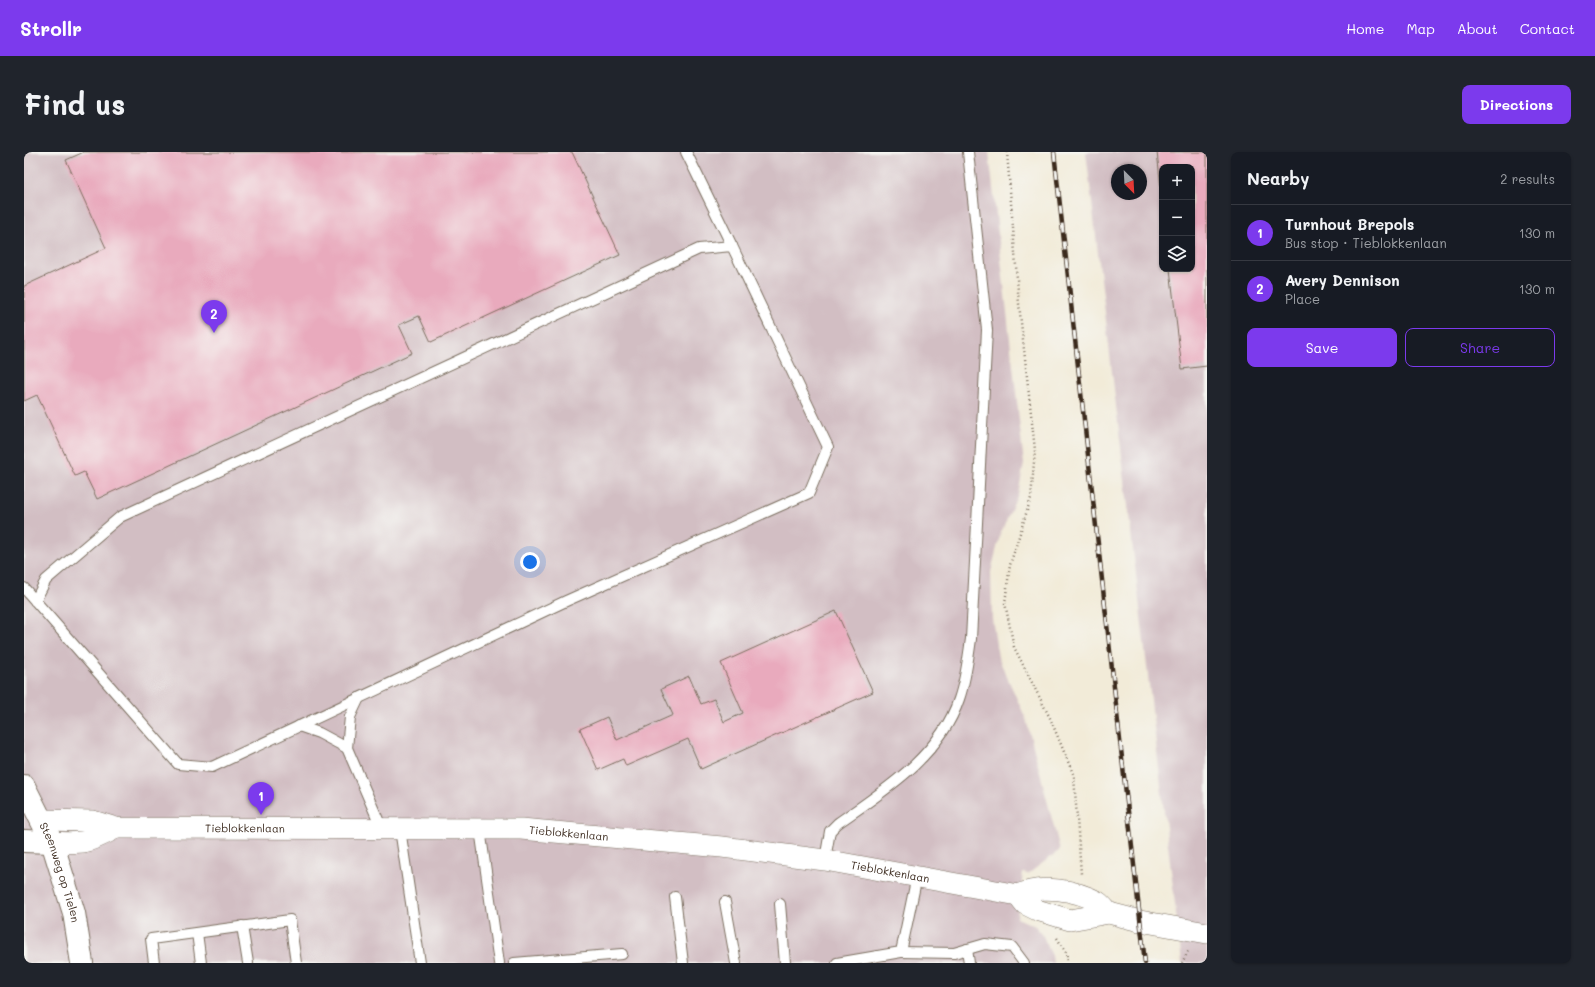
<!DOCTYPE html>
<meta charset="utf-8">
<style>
body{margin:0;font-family:Mali,sans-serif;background:#20242c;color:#f1f3f6}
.controls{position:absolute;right:12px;top:12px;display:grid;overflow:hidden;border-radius:8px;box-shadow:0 1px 3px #0004}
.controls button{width:36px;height:36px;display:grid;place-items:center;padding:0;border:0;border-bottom:1px solid #363941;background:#171b24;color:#f1f3f6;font:20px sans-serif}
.compass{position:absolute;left:1087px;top:12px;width:36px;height:36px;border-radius:50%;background:#171b24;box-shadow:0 1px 3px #0004;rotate:156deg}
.you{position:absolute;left:506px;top:410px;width:14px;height:14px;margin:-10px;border:3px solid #fff;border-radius:50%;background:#1a73e8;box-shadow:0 0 0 6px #1a73e833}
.badge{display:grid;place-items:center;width:26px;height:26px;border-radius:50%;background:#7c3aed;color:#fff;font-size:13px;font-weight:700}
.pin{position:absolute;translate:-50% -33px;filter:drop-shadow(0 1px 2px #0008)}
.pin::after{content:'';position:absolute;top:21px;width:14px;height:12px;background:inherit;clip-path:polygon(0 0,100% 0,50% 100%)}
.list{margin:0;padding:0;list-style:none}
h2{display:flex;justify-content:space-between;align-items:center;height:52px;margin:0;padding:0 16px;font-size:17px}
h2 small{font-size:13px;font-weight:400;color:#9ea1a6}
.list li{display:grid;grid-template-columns:26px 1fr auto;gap:12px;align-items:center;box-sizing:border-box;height:56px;padding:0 16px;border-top:1px solid #363941}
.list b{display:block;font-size:15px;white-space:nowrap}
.list p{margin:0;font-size:13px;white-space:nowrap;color:#9ea1a6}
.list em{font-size:13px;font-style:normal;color:#9ea1a6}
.actions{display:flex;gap:8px;padding:12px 16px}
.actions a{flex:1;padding:9px 0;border:1px solid #7c3aed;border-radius:8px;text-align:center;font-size:14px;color:#7c3aed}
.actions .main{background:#7c3aed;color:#fff}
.icon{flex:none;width:22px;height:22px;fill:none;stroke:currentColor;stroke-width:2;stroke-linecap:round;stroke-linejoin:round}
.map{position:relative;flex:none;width:1183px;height:811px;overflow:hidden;border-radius:8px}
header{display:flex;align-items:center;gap:24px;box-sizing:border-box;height:56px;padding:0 20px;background:#7c3aed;color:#fff}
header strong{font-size:19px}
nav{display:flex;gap:22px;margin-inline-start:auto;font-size:14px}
.intro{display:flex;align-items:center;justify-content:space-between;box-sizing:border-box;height:96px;padding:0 24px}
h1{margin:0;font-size:28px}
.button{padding:10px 18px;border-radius:8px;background:#7c3aed;color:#fff;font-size:14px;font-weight:700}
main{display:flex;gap:24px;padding:0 24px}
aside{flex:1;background:#171b24;border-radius:8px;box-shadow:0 1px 3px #0004}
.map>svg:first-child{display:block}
.industrial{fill:#d2bec3;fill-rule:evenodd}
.building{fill:#e9aabd}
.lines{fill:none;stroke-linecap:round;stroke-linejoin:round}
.service-casing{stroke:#7b6e5f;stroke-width:12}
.minor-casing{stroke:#7b6e5f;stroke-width:22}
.tertiary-casing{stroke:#7b6e5f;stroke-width:24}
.path{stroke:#7b6e5f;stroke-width:2.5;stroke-dasharray:1 3;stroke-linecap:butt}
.service{stroke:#fff;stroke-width:10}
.minor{stroke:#fff;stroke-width:21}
.tertiary{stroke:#fff;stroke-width:22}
.rail-casing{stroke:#3b2a1e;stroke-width:4.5}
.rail{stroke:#f6f6f2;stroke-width:3;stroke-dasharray:9;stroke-linecap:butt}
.labels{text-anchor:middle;stroke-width:3.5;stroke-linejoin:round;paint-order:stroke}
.street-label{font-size:11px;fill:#3b2a1e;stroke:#f6f6f2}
</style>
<header>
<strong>Strollr</strong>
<nav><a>Home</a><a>Map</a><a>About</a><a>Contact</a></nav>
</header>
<div class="intro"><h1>Find us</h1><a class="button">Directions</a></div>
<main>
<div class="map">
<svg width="1183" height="811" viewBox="0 0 1183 811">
<rect width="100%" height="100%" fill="#f6f6f2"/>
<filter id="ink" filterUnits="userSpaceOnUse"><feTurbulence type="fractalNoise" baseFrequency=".025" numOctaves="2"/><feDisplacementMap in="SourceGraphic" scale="8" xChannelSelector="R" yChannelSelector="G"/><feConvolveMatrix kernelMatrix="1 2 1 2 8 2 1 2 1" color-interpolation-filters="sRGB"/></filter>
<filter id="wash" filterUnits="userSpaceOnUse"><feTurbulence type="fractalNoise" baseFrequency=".012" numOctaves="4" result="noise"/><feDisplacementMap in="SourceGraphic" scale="16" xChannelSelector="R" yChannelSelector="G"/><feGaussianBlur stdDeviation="0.9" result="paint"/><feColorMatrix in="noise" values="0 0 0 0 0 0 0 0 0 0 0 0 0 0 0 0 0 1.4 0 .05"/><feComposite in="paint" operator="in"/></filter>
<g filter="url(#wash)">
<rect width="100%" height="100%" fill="#f2ebd8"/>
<g class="industrial">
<polygon points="0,0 965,0 1000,312 994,342 976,383 967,420 968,466 974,505 1002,567 1036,698 1004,722 999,721 993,766 1011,774 1018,782 1028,804 1029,811 0,811"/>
<path d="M 1062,0 L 1183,0 L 1183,811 L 1158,811 ZM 1138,15 L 1168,15 L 1168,117 L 1138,117 ZM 1093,18 L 1117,18 L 1117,42 L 1093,42 Z"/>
</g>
<g id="blocks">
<g class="building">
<polygon points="60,0 548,0 596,103 407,190 395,164 375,173 388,201 73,347 60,320 51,324 13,243 0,249 0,134 82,96 42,8"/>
<polygon points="1133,0 1183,0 1183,214 1158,217 1146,117 1168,117 1168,15 1138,15 1137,36"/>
<polygon points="812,459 849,540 677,617 664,587 602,614 599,607 574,618 556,577 583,565 593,588 649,563 637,537 665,524 677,552 690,547 700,570 719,561 697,511"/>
</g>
</g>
</g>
<g filter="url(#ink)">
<use href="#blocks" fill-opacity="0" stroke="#7b6e5f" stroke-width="1"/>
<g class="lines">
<defs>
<g id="service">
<polyline points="662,0 708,94"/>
<polyline points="0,436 154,612 188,615 542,449 785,341 804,295 708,94 675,97 96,365 22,428 11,449"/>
<polyline points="335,546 326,565 323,596 358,677"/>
<polyline points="275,574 295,581 323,596"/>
<polyline points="376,677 396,811"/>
<polyline points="456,677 475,811"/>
<path d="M 801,708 L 806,679 L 814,671 C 861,638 916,604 935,547 C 942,527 944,507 947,487 L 963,178 L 944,0"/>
<polyline points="651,745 659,811"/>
<polyline points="701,750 712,811"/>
<polyline points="756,752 761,811"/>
<polyline points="218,774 224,811"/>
<polyline points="173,781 177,811"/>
<polyline points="943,797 945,811"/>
<polyline points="877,800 930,801 961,792 988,795 1000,811"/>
<polyline points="130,811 127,787 266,768 272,811"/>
<polyline points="490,811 598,802"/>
<polyline points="813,811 877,800 893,724"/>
</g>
<g id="minor">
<path id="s1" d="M 18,668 L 69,669 L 92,676 L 497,677 L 698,695 L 801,708 L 994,743 C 1017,732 1052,738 1074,750 C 1078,753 1082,758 1085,761"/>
<path d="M 28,690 C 58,692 65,691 92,676"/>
<polyline points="994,743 1001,752 1013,758 1046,768 1085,761 1116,769 1183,781"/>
</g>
<g id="tertiary">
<path id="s2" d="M 0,634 L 28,690 L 50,761 L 58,811"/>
<polyline points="0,689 28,690"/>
</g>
</defs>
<use href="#service" class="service-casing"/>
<use href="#minor" class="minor-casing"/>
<use href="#tertiary" class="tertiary-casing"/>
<g class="path">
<polyline points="983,0 995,152 1011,298 1007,346 986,413 981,451 990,495 1026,566 1050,624 1057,722"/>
<polyline points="1033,786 1043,802 1044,811"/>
<polyline points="1158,811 1165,797"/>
</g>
<use href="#service" class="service"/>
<use href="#minor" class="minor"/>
<use href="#tertiary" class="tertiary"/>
<defs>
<polyline id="rail" points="1030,0 1121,811"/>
</defs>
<use href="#rail" class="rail-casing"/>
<use href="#rail" class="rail"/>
</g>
</g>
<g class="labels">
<g class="street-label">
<text dy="4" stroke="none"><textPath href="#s1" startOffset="204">Tieblokkenlaan</textPath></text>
<text dy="4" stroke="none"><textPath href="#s1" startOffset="528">Tieblokkenlaan</textPath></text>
<text dy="4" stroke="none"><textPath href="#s1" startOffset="852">Tieblokkenlaan</textPath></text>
<text dy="4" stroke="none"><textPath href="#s2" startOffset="94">Steenweg op Tielen</textPath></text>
</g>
</g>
</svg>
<div class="controls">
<button>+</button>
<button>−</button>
<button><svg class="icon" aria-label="layers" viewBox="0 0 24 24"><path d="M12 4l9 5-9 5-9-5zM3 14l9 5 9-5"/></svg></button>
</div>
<svg class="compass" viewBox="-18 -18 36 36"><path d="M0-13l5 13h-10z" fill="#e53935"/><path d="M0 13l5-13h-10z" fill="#9ea1a6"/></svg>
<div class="you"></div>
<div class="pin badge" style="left:237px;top:663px">1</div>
<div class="pin badge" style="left:190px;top:181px">2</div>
</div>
<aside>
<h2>Nearby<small>2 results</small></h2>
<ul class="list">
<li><span class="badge">1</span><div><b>Turnhout Brepols</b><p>Bus stop · Tieblokkenlaan</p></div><em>130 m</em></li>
<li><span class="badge">2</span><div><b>Avery Dennison</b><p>Place</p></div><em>130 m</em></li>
</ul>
<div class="actions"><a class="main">Save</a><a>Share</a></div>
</aside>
</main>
